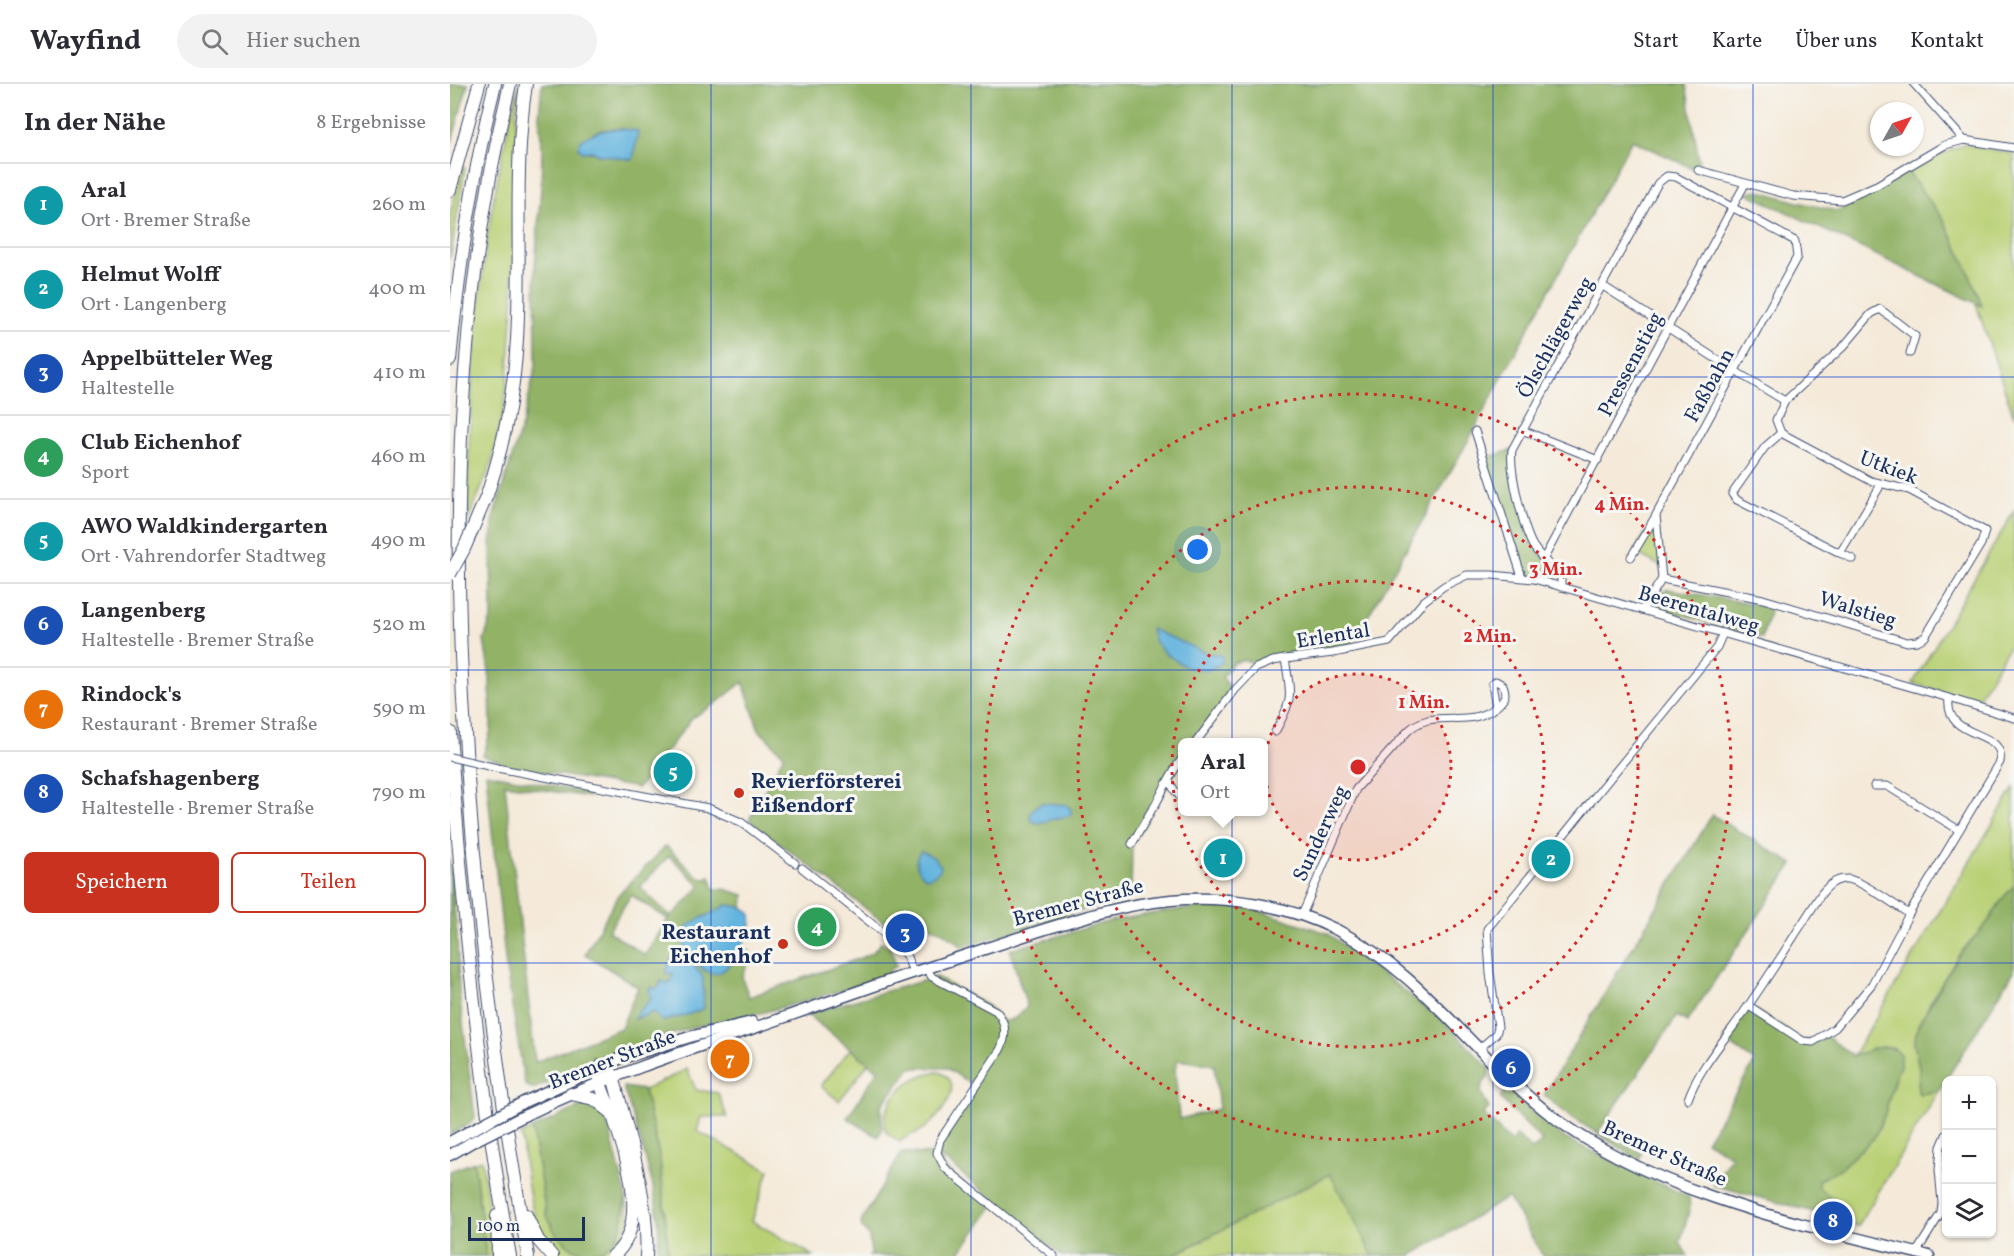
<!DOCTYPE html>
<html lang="de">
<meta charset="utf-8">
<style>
body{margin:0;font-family:Vollkorn,serif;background:#f2f2f3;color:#2b2b33}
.controls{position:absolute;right:18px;bottom:18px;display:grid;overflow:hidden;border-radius:9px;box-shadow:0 2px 4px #0004}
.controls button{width:54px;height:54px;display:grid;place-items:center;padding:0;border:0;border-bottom:2px solid #e1e1e2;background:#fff;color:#2b2b33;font:30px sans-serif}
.compass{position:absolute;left:1420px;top:18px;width:54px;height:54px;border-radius:50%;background:#fff;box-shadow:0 2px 4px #0004;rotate:50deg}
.scale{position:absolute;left:18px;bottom:15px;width:117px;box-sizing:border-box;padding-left:6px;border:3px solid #1b2f5e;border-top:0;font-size:16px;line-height:21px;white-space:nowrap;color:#1b2f5e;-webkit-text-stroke:4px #f6f6f2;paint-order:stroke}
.you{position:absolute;left:748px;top:466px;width:21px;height:21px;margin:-15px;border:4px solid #fff;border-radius:50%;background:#1a73e8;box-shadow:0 0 0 9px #1a73e833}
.badge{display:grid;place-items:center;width:39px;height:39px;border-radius:50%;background:#c8321e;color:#fff;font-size:20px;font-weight:700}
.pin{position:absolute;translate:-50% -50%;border:3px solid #fff;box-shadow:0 2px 6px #0006}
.popup{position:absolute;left:728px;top:654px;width:90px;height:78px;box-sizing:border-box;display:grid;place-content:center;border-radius:9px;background:#fff;filter:drop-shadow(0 2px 4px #0005);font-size:20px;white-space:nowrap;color:#7c7c81}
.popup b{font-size:22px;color:#2b2b33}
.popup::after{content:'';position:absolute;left:50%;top:100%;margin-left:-12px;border:12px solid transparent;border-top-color:#fff}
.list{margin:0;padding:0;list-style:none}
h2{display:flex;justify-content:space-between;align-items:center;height:78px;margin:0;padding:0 24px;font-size:26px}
h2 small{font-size:20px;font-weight:400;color:#7c7c81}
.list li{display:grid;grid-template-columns:39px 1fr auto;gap:18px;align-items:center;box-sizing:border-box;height:84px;padding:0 24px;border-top:2px solid #e1e1e2}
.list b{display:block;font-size:22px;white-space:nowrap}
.list p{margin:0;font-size:20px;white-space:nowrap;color:#7c7c81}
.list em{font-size:20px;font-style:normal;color:#7c7c81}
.actions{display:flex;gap:12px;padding:18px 24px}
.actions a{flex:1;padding:14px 0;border:2px solid #c8321e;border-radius:9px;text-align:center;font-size:21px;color:#c8321e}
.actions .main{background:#c8321e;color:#fff}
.icon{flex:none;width:33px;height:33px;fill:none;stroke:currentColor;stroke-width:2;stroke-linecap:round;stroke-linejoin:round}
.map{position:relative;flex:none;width:1564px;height:1172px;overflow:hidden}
header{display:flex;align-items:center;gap:36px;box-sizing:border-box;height:84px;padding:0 30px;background:#fff;border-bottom:2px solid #e1e1e2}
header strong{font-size:28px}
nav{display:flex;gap:33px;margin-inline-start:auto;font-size:21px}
.search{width:420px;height:54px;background:#f2f2f3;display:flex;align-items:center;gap:15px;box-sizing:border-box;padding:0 21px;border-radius:33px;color:#7c7c81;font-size:22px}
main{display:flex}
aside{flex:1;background:#fff}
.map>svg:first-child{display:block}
.green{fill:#b9d075;stroke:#6a806a;stroke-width:1.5}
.forest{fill:#92b266;stroke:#567062;stroke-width:1.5;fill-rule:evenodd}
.water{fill:#63b4de;stroke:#3f729e;stroke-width:1.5}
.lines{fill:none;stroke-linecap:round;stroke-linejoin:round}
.minor-casing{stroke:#3c4b70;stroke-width:9}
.primary-casing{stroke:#3c4b70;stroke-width:13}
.motorway-casing{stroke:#3c4b70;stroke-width:14}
.minor{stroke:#fff;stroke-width:7}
.primary{stroke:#fff;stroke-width:10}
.motorway{stroke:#fff;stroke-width:12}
.minor-bridge-casing{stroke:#3c4b70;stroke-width:9;stroke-linecap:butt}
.primary-bridge-casing{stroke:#3c4b70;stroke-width:13;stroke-linecap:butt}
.motorway-bridge-casing{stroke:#3c4b70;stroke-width:14;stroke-linecap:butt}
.minor-bridge{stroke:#fff;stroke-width:7}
.primary-bridge{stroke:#fff;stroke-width:10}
.motorway-bridge{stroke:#fff;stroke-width:12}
.grid{fill:none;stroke:#1d4ed8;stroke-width:1.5;stroke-opacity:0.55}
.ring{fill:none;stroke:#d62828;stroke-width:3;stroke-dasharray:3 6}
.poi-dot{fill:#c8321e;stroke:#f6f6f2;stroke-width:2}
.labels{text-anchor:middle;stroke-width:6;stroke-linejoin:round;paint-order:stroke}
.street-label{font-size:21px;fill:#1b2f5e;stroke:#f6f6f2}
.poi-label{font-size:21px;font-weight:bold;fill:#1b2f5e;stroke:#f6f6f2;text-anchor:start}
.centre{fill:#d62828;stroke:#f6f6f2;stroke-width:3}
.ring-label{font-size:18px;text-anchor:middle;font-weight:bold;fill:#d62828;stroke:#f6f6f2;stroke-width:6;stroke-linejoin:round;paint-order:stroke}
</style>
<header>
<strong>Wayfind</strong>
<div class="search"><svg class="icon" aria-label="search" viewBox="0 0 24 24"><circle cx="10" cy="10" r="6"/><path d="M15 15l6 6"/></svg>Hier suchen</div>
<nav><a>Start</a><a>Karte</a><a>Über uns</a><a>Kontakt</a></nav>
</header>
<main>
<aside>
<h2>In der Nähe<small>8 Ergebnisse</small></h2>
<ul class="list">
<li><span class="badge" style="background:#0f9aa8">1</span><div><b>Aral</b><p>Ort · Bremer Straße</p></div><em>260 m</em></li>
<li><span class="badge" style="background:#0f9aa8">2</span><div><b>Helmut Wolff</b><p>Ort · Langenberg</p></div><em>400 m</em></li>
<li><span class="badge" style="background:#1a4fb4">3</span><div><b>Appelbütteler Weg</b><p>Haltestelle</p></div><em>410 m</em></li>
<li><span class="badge" style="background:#2e9e5b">4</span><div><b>Club Eichenhof</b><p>Sport</p></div><em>460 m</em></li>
<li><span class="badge" style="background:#0f9aa8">5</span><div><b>AWO Waldkindergarten</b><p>Ort · Vahrendorfer Stadtweg</p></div><em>490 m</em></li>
<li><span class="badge" style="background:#1a4fb4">6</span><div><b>Langenberg</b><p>Haltestelle · Bremer Straße</p></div><em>520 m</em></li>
<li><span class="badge" style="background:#e8710a">7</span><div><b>Rindock's</b><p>Restaurant · Bremer Straße</p></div><em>590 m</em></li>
<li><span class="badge" style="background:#1a4fb4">8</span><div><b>Schafshagenberg</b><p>Haltestelle · Bremer Straße</p></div><em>790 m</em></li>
</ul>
<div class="actions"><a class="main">Speichern</a><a>Teilen</a></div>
</aside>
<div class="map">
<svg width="1564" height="1172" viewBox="0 0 1564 1172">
<rect width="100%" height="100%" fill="#f6f6f2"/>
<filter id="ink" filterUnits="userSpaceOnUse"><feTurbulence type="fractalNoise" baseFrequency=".0167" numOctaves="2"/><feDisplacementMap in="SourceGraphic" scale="12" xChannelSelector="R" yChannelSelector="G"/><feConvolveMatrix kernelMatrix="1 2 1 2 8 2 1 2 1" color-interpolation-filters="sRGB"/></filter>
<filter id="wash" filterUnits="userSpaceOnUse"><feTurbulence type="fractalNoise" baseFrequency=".008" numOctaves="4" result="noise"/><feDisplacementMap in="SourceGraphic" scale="24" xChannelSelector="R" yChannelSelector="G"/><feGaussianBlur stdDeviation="1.35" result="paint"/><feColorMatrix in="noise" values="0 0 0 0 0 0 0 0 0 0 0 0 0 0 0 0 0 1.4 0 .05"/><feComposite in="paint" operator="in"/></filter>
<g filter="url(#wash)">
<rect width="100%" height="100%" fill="#f5ead9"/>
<g class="green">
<path d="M 69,0 L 66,39 L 63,220 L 58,292 L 54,325 L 41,381 L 18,436 C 18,290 31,141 69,0 Z"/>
<polygon points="1514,60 1564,70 1564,333 1526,220 1532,221 1516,181 1493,135 1457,87"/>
<polygon points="12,83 15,84 0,175 0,130"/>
<polygon points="1564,427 1564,554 1526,618 1463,599"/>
<polygon points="1199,444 1207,450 1212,483 1184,468"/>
<polygon points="1564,704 1564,802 1553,814 1538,838 1508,872 1480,918 1464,959 1469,983 1468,1008 1470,1010 1489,1007 1408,1142 1394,1138 1384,1115 1369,1104 1368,1096 1387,1087 1424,1054 1435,1030 1445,993 1450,983 1403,972"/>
<polygon points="400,965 419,979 389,1017 371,1002"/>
<polygon points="237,985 246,1006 268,1009 277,1033 251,1033 247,1047 319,1086 302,1137 364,1172 219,1172 210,1075 194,1006"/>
<path d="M 489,988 C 518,998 490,1033 475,1044 C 467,1050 456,1051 450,1058 L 436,1048 C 427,1019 462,988 489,988 Z"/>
<path d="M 82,1045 L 96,1130 L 138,1169 C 173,1163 172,1141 176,1111 L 179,1138 L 164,1166 L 155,1172 L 109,1172 C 79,1151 76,1085 71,1051 Z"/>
<polygon points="32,1076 42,1150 43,1172 36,1172 24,1078"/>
<polygon points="880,1089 923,1172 722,1172"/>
</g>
<g class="forest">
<polygon points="0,0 18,0 0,64"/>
<path d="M 92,0 L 1236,0 L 1251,88 L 1182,56 L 1053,291 L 1022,350 L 902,560 L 828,571 L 805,579 L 794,576 L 783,579 L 772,593 L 782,606 L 746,658 L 732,658 L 732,678 L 682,760 L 681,812 L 512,863 C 492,845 476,833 452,852 L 299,736 L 334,671 L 309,646 L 293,598 L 264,621 L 243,633 L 188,704 L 51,681 L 48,677 L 33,672 L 41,646 L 40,594 L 34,556 L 42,531 L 41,461 L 44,431 L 73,338 L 86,281 L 85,183 L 91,104 L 92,66 L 89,32 ZM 173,45 L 183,76 C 173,74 139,66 133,68 L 143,49 L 151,46 ZM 701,546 L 756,569 L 770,571 L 716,570 Z"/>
<polygon points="1457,87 1493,135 1516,181 1532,222 1297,109 1307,106 1348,118 1387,127"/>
<polygon points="1062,366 1061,373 1082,460 1109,490 1103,497 1072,493 1034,374"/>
<polygon points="1218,505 1321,523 1312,554 1205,523 1210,510"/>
<path d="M 36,689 L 140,709 L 139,713 L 55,700 L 85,978 L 171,944 L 188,903 L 135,870 L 169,810 L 216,762 L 250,794 L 256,795 L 260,792 L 264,805 L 274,805 L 294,811 L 293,825 L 276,821 C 246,847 205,836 255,887 L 272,887 L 288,871 L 292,863 L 301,869 L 292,894 L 299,913 L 411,874 L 423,868 L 432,858 L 440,864 L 447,882 L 440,885 L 438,891 C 392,907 346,920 299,932 C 281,937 262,938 245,943 C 188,960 137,981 83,1005 L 75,1001 L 56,884 ZM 219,772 L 251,802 L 221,833 L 190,803 ZM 181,811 L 218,835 L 195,871 L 158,847 ZM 235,868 C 252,887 257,901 250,926 L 214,937 L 208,933 L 204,928 L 185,935 L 200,918 L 201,912 L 209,904 L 210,898 L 218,899 L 223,895 L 222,889 L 216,887 L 222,878 L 223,872 Z"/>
<polygon points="1262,731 1343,780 1237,938 1227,932 1148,1048 1192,1069 1189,1076 1118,1031 1094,1011"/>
<polygon points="0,775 7,851 9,908 25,1033 19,1040 0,1051"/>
<polygon points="1564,802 1564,887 1489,1007 1470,1010 1468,1008 1469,983 1464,959 1468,941 1508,872 1538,838 1553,814"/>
<path d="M 789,820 L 877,849 L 993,936 L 1039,984 L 1038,994 C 1026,1004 1032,1013 1039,1024 L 1033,1030 L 1061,1058 L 1067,1052 L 1083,1066 L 1092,1057 L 1050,1014 L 1052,1010 L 1059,1004 L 1075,1022 L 1116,1055 L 1239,1113 L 1240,1124 L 1230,1159 L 1238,1172 L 1093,1172 L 1058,1113 L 961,1172 L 923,1172 L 880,1090 L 722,1172 L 612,1172 L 489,1071 L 495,1084 L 543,1123 L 507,1172 L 419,1172 L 421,1170 L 419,1152 L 412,1144 L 411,1138 L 452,1068 L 472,1070 L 487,1069 L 490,1056 L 525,1003 L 497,984 L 461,984 L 431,1022 L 432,1045 L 428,1053 L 397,1034 L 428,986 L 356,930 L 486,893 L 538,922 L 554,938 L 565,934 L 577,923 L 560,866 L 660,837 L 718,827 ZM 728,976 L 764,981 L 769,1025 L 729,1035 L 725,984 Z"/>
<path d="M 1299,922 L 1353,957 L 1375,951 L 1403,972 C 1417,968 1438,955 1450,970 L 1450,983 L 1445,993 L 1435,1030 L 1424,1054 L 1387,1087 L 1368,1096 L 1369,1104 L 1384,1115 L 1394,1136 L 1263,1101 L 1281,1072 L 1256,1057 L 1305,978 L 1274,956 Z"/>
<path d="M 173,1003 L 194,1006 L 210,1075 L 219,1172 L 206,1172 C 218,1128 187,1047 173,1003 Z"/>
<polygon points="138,1019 155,1029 176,1111 171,1144 164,1157 152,1167 138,1169 123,1165 106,1150 96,1130 82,1045"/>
<polygon points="24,1078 36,1172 0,1172 0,1087"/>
</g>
<g class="water">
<path d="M 173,45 L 188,47 L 183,76 L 147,70 L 142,67 L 133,68 L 128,64 L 131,56 C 146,47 156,45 173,45 Z"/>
<polygon points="701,545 756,569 770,571 773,575 772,579 758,586 736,583 716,570 705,558"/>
<polygon points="591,719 617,721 621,726 621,731 588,739 582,737 580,732 583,725"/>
<path d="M 471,767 L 483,773 L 491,782 L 490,786 L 484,791 L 477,794 C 467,787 462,777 471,767 Z"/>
<path d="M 276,821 C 301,823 307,829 297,852 C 291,864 278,893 261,889 C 251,887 244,874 238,867 C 215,839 262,834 276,821 Z"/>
<path d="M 234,868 L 253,893 L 254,924 L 243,929 L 214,937 L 210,935 L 204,928 L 184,935 L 189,927 L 201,915 L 199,904 L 202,903 L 207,905 L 212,897 L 218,899 L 221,898 L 223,889 L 216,890 C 216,884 221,875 224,870 Z"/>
</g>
</g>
<g filter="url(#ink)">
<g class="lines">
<defs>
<g id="minor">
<polyline points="1464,0 1514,56 1564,64"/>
<polyline points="1248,86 1343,112 1392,116 1427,101 1495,61 1514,56"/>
<polyline points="1153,202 1285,287 1335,317"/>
<polyline points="1072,346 1148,376"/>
<polyline points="1025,347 1072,493"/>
<polyline points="1331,349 1315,363 1282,410 1287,416 1390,469"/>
<polyline points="1181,473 1205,433"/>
<polyline points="1403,475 1390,469 1429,404 1429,400"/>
<polyline points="1093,476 1295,100"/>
<polyline points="1212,495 1313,515 1457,558 1467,557 1475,553 1531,460 1535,447 1459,406 1421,397 1331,349 1326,336 1335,317 1394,262 1421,230 1430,225 1465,252 1460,269"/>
<path d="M 1111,503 L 1111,495 L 1109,490 C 1100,482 1090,473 1083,462 C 1073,444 1059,386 1062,366 L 1208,99 L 1217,92 L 1226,93 L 1345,157 L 1347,173 L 1206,431 L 1212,495 L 1192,526"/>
<path d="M 825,648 C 844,614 841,612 835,575"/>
<polyline points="746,658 785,606 806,584 823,577 835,575 883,569 939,558 974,517 994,502 1017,491 1042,491 1084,495 1499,614 1564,634"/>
<polyline points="47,684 258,724 291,738 345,779"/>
<polyline points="719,697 725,707 732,715"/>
<polyline points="1424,702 1437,702 1509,746"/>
<path d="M 704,723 C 714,706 720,689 732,675"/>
<polyline points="682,760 701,727"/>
<polyline points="352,784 446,859 457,873 463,888"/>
<path d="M 852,831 L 906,705 L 958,647 C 964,641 970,638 978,636 C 1006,631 1023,641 1047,622 C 1055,615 1057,611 1053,601 L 1046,597 L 1042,600 L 1046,623"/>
<path d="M 476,884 L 482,893 L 546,927 C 557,939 557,952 550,966 L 490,1056 L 487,1069 L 495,1084 L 604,1172"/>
<path d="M 1299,922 L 1353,957 L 1363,958 L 1385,944 L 1422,900 L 1459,830 L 1550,678 C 1556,643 1494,658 1499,614"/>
<polyline points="1029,965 1046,950 1048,943 1040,889 1037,845 1267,563 1273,549"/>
<path d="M 1238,1015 C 1249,983 1279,951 1298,922 C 1324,885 1347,847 1372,809 C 1378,802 1385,795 1396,795 C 1409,794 1446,822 1459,830"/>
<polyline points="1466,1169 1491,1129 1492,1119 1489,1086 1491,1063 1496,1051"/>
</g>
<g id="primary">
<polyline points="74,1018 169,975 243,952 302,938"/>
<path d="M 76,1031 C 151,995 228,969 307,943 C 361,924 414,905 468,887 C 507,874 547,861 586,848 C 631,834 674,820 721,816 C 777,811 837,821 887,846 C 972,889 1024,971 1097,1028 C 1200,1109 1353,1141 1479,1172"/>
<polyline points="0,1058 20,1047"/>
<polyline points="0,1071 22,1058"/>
</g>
<g id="motorway">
<path d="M 60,0 C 6,218 1,442 16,666 C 27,836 48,1004 78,1172"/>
<polyline points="0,106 29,0"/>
<path d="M 0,276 C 9,183 22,91 45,0"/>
<path d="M 37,411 C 54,361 64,308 67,255 C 72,170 63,85 76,0"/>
<path d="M 0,648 C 12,824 29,999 60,1172"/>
<polyline points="121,1010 144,1015 161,1028"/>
<polyline points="76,1131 88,1156 102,1172"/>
<polyline points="47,1132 48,1172"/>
<path d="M 163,1172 C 202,1140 175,1069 162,1029 C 157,1015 144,995 152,981 L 160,987 L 163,992 C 177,1046 200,1117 196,1172"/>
</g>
</defs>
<use href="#minor" class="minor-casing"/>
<use href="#primary" class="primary-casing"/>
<use href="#motorway" class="motorway-casing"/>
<use href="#minor" class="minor"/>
<use href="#primary" class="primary"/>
<use href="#motorway" class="motorway"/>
<defs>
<polyline id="minor-bridge" points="0,673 47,684"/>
<g id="primary-bridge">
<polyline points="20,1047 74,1018"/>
<polyline points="22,1058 76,1031"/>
</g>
<polyline id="motorway-bridge" points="0,490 14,465 37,411"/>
</defs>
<use href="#minor-bridge" class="minor-bridge-casing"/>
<use href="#primary-bridge" class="primary-bridge-casing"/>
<use href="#motorway-bridge" class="motorway-bridge-casing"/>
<use href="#minor-bridge" class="minor-bridge"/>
<use href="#primary-bridge" class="primary-bridge"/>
<use href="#motorway-bridge" class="motorway-bridge"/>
</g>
</g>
<path class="grid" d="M 261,0 L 261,1172M 521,0 L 521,1172M 782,0 L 782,1172M 1043,0 L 1043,1172M 1303,0 L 1303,1172M 0,293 L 1564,293M 0,586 L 1564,586M 0,879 L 1564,879"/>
<circle cx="908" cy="683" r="93" fill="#d62828" fill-opacity=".12"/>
<g class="ring">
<circle cx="908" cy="683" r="93"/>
<circle cx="908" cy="683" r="186"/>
<circle cx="908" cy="683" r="280"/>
<circle cx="908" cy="683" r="373"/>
</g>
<g class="poi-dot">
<circle cx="289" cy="709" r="6"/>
<circle cx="333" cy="860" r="6"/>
</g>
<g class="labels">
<g class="street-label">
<text transform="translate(1105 253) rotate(-61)" y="7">Ölschlägerweg</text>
<text transform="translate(1180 280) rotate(-62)" y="7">Pressenstieg</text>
<text transform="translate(1259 301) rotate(-61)" y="7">Faßbahn</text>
<text transform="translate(1439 383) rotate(21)" y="7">Utkiek</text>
<text transform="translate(1249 525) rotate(16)" y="7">Beerentalweg</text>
<text transform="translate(1408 525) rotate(17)" y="7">Walstieg</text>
<text transform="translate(883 551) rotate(-9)" y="7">Erlental</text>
<text transform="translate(870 749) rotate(-65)" y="7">Sunderweg</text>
<text transform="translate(628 818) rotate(-15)" y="7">Bremer Straße</text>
<text transform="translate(162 975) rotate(-21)" y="7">Bremer Straße</text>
<text transform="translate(1215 1069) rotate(24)" y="7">Bremer Straße</text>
</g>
<g class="poi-label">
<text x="301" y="704">Revierförsterei<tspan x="301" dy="24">Eißendorf</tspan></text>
<text x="321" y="855" text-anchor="end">Restaurant<tspan x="321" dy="24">Eichenhof</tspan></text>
</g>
</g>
<circle cx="908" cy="683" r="9" class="centre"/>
<g class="ring-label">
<text x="1172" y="426">4 Min.</text>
<text x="1106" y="491">3 Min.</text>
<text x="1040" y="558">2 Min.</text>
<text x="974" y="624">1 Min.</text>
</g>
</svg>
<div class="controls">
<button>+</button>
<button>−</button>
<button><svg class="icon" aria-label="layers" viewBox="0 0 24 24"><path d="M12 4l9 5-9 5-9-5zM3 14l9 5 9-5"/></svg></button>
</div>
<svg class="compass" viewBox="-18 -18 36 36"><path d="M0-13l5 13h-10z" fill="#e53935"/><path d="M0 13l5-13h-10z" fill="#7c7c81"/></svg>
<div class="scale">100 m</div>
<div class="you"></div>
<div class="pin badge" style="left:773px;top:774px;background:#0f9aa8">1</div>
<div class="popup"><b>Aral</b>Ort</div>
<div class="pin badge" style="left:1101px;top:775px;background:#0f9aa8">2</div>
<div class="pin badge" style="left:455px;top:849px;background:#1a4fb4">3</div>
<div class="pin badge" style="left:367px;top:843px;background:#2e9e5b">4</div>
<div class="pin badge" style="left:223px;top:688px;background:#0f9aa8">5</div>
<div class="pin badge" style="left:1061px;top:984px;background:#1a4fb4">6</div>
<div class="pin badge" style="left:280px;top:975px;background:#e8710a">7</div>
<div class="pin badge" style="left:1383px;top:1137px;background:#1a4fb4">8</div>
</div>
</main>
